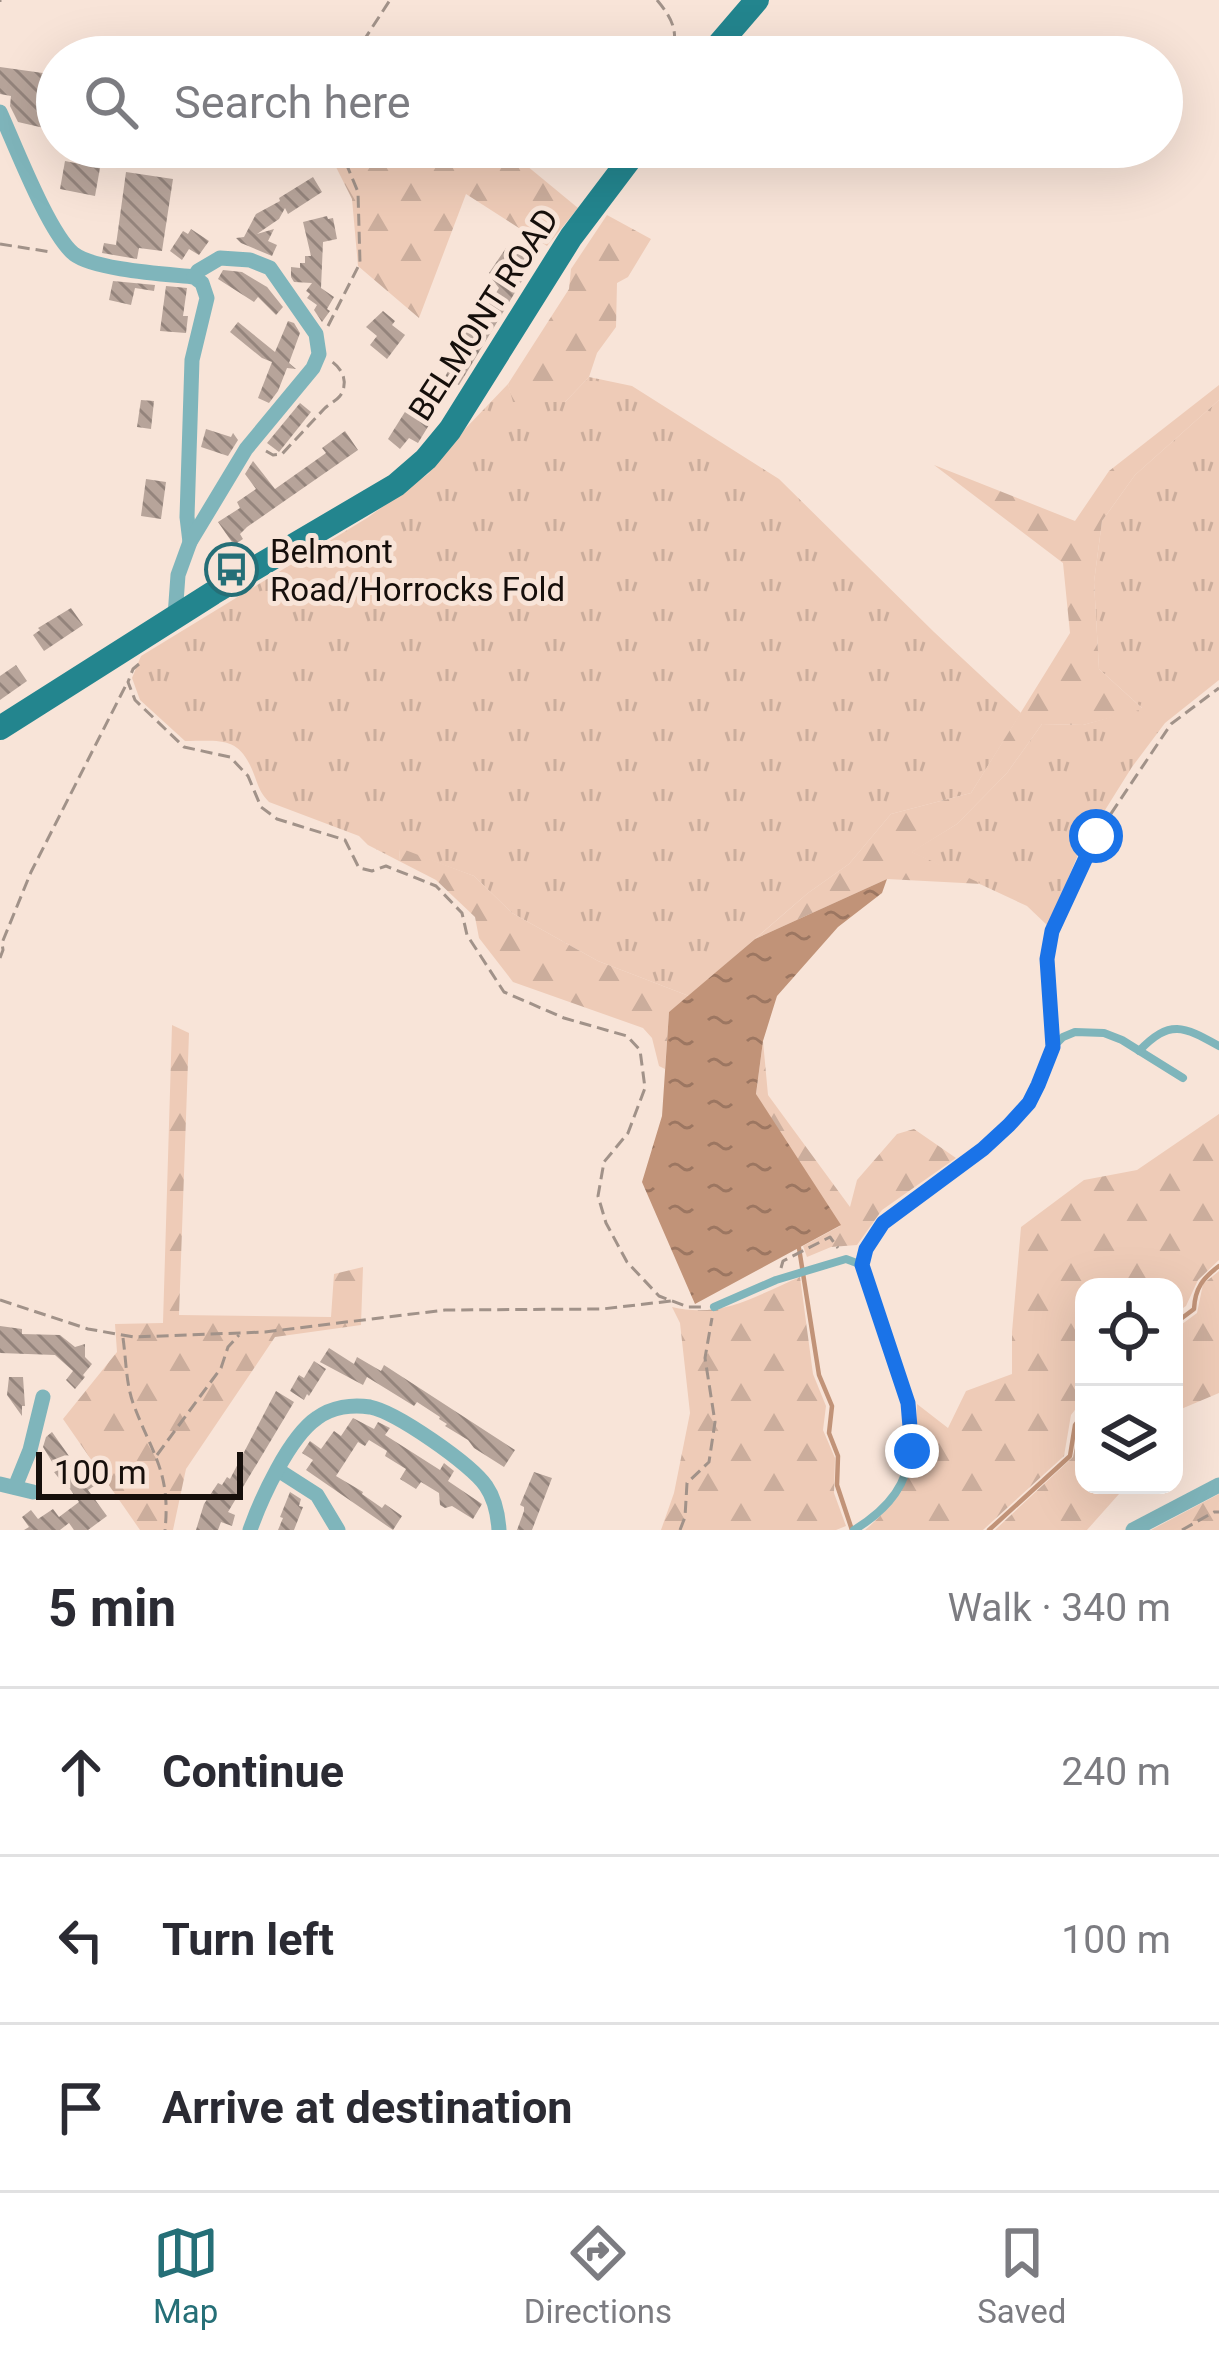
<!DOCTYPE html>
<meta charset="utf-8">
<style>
body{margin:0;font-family:Roboto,sans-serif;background:#f7f7f7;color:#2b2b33}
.controls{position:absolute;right:36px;bottom:36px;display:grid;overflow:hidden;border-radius:24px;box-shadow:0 12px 48px #0002}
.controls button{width:108px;height:108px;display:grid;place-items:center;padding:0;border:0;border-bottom:3px solid #e1e1e2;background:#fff;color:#2b2b33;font:60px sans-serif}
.scale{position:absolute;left:36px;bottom:30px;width:207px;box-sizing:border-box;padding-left:12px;border:6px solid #160f0b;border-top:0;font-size:33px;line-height:42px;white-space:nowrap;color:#160f0b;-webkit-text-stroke:9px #f8e4d8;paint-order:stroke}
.stop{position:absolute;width:36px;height:36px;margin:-27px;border:9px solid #1a73e8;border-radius:50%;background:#fff}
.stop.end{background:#1a73e8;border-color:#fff;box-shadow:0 3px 12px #0008}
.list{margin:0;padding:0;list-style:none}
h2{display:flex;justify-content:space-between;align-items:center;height:156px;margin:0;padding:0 48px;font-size:51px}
h2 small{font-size:39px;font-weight:400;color:#7c7c81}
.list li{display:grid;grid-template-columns:78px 1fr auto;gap:36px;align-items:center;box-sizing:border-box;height:168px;padding:0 48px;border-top:3px solid #e1e1e2}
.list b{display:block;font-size:45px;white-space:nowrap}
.list em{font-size:39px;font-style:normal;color:#7c7c81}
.icon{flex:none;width:66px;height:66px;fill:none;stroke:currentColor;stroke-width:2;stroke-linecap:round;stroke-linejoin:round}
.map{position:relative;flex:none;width:1219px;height:1530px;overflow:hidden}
.search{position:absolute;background:#fff;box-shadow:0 12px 48px #0002;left:36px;right:36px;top:36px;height:132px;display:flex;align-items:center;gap:30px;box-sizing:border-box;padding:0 42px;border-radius:66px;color:#7c7c81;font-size:45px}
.sheet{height:660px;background:#fff}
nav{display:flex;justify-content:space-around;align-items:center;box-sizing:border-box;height:168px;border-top:3px solid #e1e1e2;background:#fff;font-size:33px;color:#7c7c81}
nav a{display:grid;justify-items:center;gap:6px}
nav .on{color:#256f77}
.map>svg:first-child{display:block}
.grass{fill:url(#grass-tufts)}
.forest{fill:url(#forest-firs)}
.water{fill:url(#water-ripples)}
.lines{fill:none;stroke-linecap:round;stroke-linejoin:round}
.stream{stroke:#c19378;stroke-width:4.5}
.building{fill:url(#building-back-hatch)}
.path{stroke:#a19289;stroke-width:3;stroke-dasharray:12 6;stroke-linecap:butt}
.lane{stroke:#7fb5bb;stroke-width:8}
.street{stroke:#7fb5bb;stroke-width:15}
.primary{stroke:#23858e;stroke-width:24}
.route{stroke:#1a73e8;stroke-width:15}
.labels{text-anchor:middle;stroke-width:10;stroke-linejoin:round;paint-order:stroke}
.street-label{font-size:33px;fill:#160f0b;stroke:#f8e4d8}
.poi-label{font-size:33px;fill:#160f0b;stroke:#f8e4d8;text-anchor:start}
</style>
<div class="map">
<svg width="1219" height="1530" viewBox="0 0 1219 1530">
<defs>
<pattern id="grass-tufts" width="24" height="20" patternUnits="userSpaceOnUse" patternTransform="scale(3)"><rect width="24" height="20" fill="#eecbb7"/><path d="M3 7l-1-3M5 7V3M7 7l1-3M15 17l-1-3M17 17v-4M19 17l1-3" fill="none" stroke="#cbad9c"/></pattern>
<pattern id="forest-firs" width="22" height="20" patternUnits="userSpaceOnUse" patternTransform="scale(3)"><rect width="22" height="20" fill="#eecbb7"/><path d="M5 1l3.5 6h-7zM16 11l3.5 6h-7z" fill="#cbad9c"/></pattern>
<pattern id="water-ripples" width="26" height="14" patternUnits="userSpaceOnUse" patternTransform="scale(3)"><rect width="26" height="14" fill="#c19378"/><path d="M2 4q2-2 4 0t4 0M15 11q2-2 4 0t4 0" fill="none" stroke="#9c7661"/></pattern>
<pattern id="building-back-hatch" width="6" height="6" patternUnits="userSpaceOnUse" patternTransform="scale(3)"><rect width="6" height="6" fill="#b7a49a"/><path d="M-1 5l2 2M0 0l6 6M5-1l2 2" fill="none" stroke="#94847c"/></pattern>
</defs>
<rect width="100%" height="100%" fill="#f8e4d8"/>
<g class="grass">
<path d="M 589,377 L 632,386 L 779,479 L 934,632 L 1021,713 L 971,793 L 891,814 L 849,864 L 808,893 L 689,996 L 598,961 L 512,913 L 474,876 L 400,849 L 399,861 L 368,845 L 359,836 L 269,802 C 261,794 259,788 255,777 C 240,736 224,741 185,741 L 140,700 L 132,678 L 141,656 L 367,518 L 428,474 L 464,430 L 508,384 L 514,402 L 565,402 Z"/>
<polygon points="1219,400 1219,680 1165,723 1132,767 1080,850 1048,926 1027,906 911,852 957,824 1007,773 1042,724 1083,725 1142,708 1099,669 1094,582 1102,521 1135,475"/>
</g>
<g class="forest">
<polygon points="337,147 504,147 578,208 547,246 466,194 419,318 358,266 352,199 335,165"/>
<polygon points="607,215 651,239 628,277 617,283 616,327 597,353 589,377 565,402 513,402 508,384 569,289 571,269"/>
<polygon points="1219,385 1219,400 1135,475 1102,521 1094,582 1099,669 1143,709 1083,725 1042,724 1007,773 957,824 912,852 982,884 887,879 755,939 808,893 849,864 891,814 971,793 1070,633 1063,563 934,465 1075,521 1109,471"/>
<polygon points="400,848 474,876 512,913 598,961 689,996 669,1012 665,1069 659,1066 652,1038 643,1028 513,982 479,938 475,917 436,880 399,861"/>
<polygon points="172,1025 189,1033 179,1315 331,1317 334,1274 363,1267 361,1325 275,1337 186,1469 173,1530 140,1530 63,1419 117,1352 115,1324 163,1323"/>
<polygon points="763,1041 768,1095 850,1207 857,1180 897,1134 914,1129 956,1158 882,1210 857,1245 831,1247 807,1257 803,1246 840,1226 756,1095"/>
<path d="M 1219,1114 L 1219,1260 L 1198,1280 L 1186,1306 L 1174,1314 L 1174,1287 L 1084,1287 L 1084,1398 L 1071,1415 L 1064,1456 L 983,1530 L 865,1530 C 908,1495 916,1456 917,1404 L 948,1428 L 966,1391 L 1012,1374 L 1012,1332 L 1021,1227 L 1084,1180 L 1137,1170 Z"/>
<polygon points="1219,1271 1219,1393 1174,1412 1174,1330 1197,1313 1203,1284"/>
<path d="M 800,1277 L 813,1374 L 826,1406 L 823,1430 L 835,1458 L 834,1493 L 846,1526 L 836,1530 L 661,1530 L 674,1493 L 690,1413 L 680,1323 L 672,1307 C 721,1319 755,1296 800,1277 Z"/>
<polygon points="1084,1419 1084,1485 1127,1485 1087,1530 995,1530 1073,1457 1079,1425"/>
<polygon points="1219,1494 1219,1530 1151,1530 1217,1495"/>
</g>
<polygon class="water" points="887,879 882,893 838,927 777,996 763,1041 756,1094 841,1225 695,1304 642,1182 662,1116 669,1012 755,939"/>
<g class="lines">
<g class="stream">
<polyline points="799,1248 819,1375 832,1406 829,1433 838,1456 837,1485 852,1530"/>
<path d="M 1174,1324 L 1194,1309 C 1195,1288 1203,1278 1219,1266"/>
<polyline points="989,1530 1070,1456 1075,1425 1084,1413"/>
</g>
</g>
<g class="building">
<polygon points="0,67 57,75 57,131 18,122 10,106 11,96 0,94"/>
<polygon points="65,161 100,168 95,196 60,189"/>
<polygon points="126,172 173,179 162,251 139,248 137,259 102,253 104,243 116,245"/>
<polygon points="313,177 322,192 288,214 285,208 279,219 257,234 274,229 268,241 277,245 272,256 241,243 236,238 244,237 256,214 280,201 279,198"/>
<polygon points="327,216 328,219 333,218 337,239 323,242 321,288 334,297 327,309 330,311 322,322 314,310 317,305 307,298 310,294 306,291 312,283 294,282 291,277 291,267 300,268 300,263 305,263 305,256 311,256 303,222"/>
<polygon points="191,229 209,241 199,255 189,249 182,260 170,251 183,231 188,234"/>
<polygon points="506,248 515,254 518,250 534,261 459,385 445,377 450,367 445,364 479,308 485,311 499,288 492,279 494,276 489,273"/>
<polygon points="223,270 242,272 267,287 283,307 276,315 258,297 254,302 218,279"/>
<polygon points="113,281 155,285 154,291 135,288 131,305 109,300"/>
<polygon points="166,286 187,288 183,316 188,316 186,333 160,331"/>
<polygon points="383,311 395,321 392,325 405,335 387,359 370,345 377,336 366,327"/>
<polygon points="288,321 294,323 300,333 289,363 296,369 287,368 278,391 269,403 258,398 272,362 262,358 230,332 238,322 275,352"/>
<polygon points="141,400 154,401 151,429 137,427"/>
<polygon points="300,403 311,412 279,452 267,443"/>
<polygon points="419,404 428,410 422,421 429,425 418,443 409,438 400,449 388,439 408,407 414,411"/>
<polygon points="206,429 231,437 233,433 238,440 228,456 201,447"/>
<polygon points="345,431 358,450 247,527 240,534 243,539 234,545 218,522 240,508 237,502 256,489 245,474 253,461 275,489 326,453 322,448"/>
<polygon points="146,479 166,482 161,519 141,516"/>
<polygon points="71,608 83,625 44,651 33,635 40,630 38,628"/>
<polygon points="16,665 27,681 0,700 0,676"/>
<polygon points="0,1326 22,1329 22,1334 60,1335 75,1347 85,1344 85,1357 92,1364 83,1375 85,1377 75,1389 66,1380 73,1371 55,1355 0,1353"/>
<polygon points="329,1348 354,1364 357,1357 381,1371 384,1365 515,1450 504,1467 474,1448 468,1440 445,1426 447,1424 439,1419 440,1417 417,1402 414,1406 367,1377 363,1385 320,1362"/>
<polygon points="314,1361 326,1369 309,1396 307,1394 304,1400 290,1391 299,1375 304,1378"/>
<polygon points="9,1377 23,1377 25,1406 22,1406 22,1416 7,1395"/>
<polygon points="276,1391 294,1402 228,1512 235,1515 232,1526 221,1522 218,1530 196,1530 204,1504 218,1483 222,1485 227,1477 230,1479"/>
<polygon points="353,1418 374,1429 378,1422 390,1428 385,1435 440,1470 444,1463 454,1471 448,1481 482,1504 473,1519 452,1506 445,1508 440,1505 439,1493 421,1482 416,1489 400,1479 406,1469 385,1456 387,1451 369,1440 365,1446 358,1442 336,1476 363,1492 362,1494 382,1508 385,1504 402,1516 393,1530 306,1470 313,1460 302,1453 310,1441 321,1449 334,1431 341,1436"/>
<polygon points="52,1432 69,1456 66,1459 81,1481 93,1473 100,1482 88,1490 107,1516 88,1530 74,1530 69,1523 60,1530 24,1530 29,1527 22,1517 31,1510 38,1519 53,1509 59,1517 79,1502 63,1479 61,1481 54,1472 57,1470 43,1447 46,1437"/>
<polygon points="534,1472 552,1478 532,1530 517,1530 524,1511 524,1507 520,1505"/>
<polygon points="290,1492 301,1499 299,1506 303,1507 294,1530 278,1530 283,1518 280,1517"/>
</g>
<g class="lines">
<g class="path">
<path d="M 657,0 C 672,18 681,34 669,57"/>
<polyline points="0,2 0,0"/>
<polyline points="353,57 390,0"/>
<polyline points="0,244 51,252"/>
<polyline points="328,326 360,263 358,192 343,156 343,147"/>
<path d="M 266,451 L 273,455 L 282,454 C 296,439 310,424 324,409 C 329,404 336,401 340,396 C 349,383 343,369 331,361"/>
<polyline points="139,664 133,669 128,682 135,700 184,747 230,757 248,776 261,807 277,819 345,840 359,868 372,871 386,866 436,886 462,913 467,935 504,992 564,1018 627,1036 640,1050 645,1088 628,1133 604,1162 598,1196 606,1223 627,1262 659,1296 688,1307 703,1307"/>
<polyline points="0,958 3,950 2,943 31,872 127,683"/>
<polyline points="1052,1033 1047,959 1052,931 1096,836 1171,724 1219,688"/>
<polyline points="781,1268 783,1261 830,1237 838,1248"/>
<polyline points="0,1300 88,1329 134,1337 265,1332 445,1310 602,1309 671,1301"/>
<path d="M 123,1338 C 126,1359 126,1383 133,1403 C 152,1454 171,1472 165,1530"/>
<polyline points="157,1455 221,1368 228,1347 239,1335"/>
<polyline points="680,1530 685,1517 687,1483 709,1462 715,1422 705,1358 712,1318"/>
<polyline points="1182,1530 1214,1512 1219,1512"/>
</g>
<g class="lane">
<path d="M 1139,1051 C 1170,1019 1183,1026 1219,1046"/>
<polyline points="714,1307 776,1280 846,1259 862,1265"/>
<path d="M 854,1530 C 930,1484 915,1427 892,1355 C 883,1325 874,1295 862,1265 L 866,1249 L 883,1223 L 934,1187 L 1009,1125 L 1029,1103 L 1053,1047 L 1063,1037 L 1075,1032 L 1104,1033 L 1122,1040 L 1183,1078"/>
</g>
<g class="street">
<path d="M 0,112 C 15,145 49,234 74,254 C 95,270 166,274 194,277 L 202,283 L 207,298 L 192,360 L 187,517 L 190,542"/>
<polyline points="175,616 178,575 190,542 246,449 313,368 319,354 316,334 270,268 250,260 220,258 198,271 194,277"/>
<polyline points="278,1470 317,1495 338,1530"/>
<polyline points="0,1484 33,1492"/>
<polyline points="15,1487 30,1450 43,1397"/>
<path d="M 250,1530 C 261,1499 289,1437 317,1418 C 332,1407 352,1404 370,1407 C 396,1412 471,1464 486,1486 C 495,1499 498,1514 499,1530"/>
<polyline points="1133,1530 1219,1485"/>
</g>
<g class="primary">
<polyline points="708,57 757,0"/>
<polyline points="0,728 213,593 396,485 426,459 450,430 571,237 639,147"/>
</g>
</g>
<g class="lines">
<polyline class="route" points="912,1451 908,1403 862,1265 866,1249 883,1223 983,1149 1009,1125 1029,1103 1038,1085 1053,1047 1047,959 1052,931 1096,836"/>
</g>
<defs>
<symbol id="bus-ring" viewBox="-11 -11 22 22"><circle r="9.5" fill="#f8e4d8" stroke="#256f77" stroke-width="1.5"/><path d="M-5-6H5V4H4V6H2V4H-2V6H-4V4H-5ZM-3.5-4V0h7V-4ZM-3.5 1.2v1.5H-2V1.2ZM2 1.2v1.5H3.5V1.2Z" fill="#256f77"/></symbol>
</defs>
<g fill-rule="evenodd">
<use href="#bus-ring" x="202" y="540" width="59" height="59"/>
</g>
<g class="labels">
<g class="street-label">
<text transform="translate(483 314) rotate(-57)" y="12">BELMONT ROAD</text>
</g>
<g class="poi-label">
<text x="270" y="563">Belmont<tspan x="270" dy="38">Road/Horrocks Fold</tspan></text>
</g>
</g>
</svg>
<div class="controls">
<button><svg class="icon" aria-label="locate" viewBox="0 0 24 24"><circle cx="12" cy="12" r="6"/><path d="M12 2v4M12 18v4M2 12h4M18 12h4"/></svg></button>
<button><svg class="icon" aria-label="layers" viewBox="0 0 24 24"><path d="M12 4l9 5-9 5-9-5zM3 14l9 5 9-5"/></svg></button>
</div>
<div class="scale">100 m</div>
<div class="stop" style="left:1096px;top:836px"></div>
<div class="stop end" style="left:912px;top:1451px"></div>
<div class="search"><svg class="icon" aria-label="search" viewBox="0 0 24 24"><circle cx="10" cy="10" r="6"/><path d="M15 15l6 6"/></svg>Search here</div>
</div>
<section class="sheet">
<h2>5 min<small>Walk · 340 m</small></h2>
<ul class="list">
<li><svg class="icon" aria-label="ahead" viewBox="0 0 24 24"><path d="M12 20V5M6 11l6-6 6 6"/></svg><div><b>Continue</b></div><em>240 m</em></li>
<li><svg class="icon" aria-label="left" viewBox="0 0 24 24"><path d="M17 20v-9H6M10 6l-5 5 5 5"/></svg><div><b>Turn left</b></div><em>100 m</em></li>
<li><svg class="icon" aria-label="arrive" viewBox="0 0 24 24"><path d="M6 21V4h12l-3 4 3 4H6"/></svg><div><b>Arrive at destination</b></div></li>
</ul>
</section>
<nav>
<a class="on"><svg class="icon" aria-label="map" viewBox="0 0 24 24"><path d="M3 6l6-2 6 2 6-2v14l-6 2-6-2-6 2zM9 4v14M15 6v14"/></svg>Map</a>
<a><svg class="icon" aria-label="directions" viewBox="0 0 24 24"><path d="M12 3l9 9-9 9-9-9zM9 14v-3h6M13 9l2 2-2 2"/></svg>Directions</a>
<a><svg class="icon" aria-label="saved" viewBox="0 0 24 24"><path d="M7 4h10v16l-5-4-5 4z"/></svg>Saved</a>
</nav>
